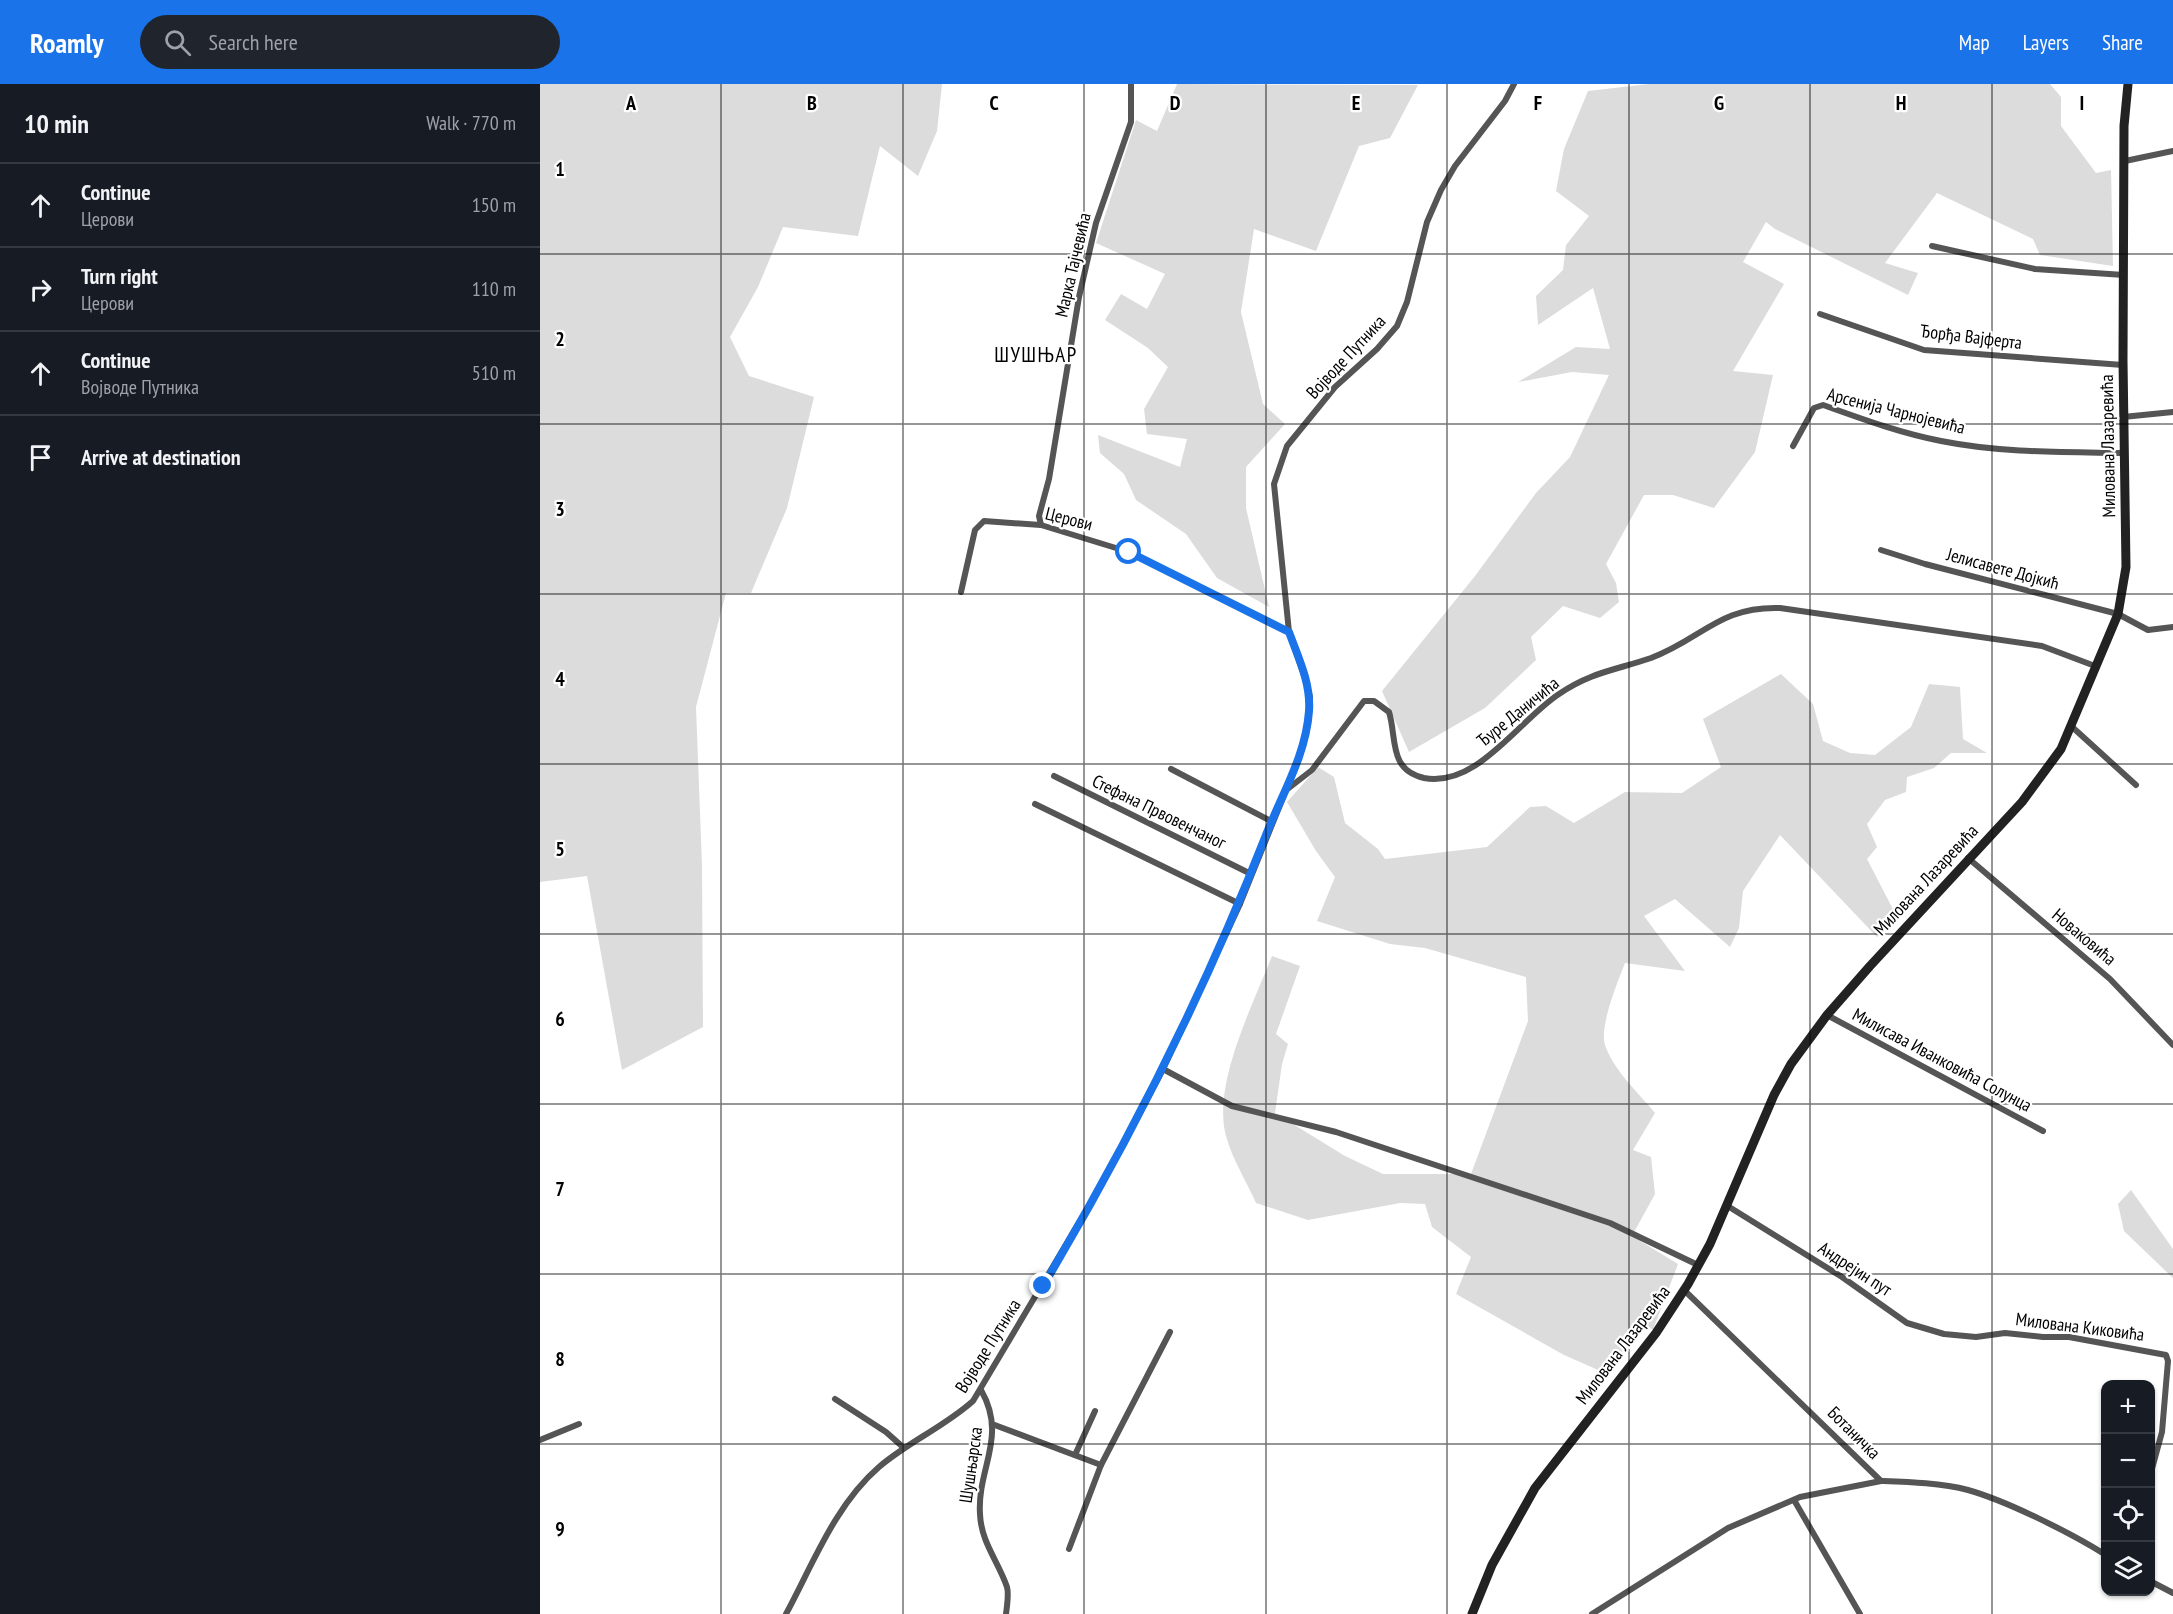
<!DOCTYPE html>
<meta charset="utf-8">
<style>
body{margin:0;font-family:"PT Sans Narrow",sans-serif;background:#20242c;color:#f1f3f6}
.controls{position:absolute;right:18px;bottom:18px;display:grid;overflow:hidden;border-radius:12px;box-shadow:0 2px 4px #0004}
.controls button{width:54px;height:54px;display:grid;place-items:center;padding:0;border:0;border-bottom:2px solid #363941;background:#171b24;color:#f1f3f6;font:30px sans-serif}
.stop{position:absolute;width:18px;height:18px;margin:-14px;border:4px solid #1a73e8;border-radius:50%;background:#fff}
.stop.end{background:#1a73e8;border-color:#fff;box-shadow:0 2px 6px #0008}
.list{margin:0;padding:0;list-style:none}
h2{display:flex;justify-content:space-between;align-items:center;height:78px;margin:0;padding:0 24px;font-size:26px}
h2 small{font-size:20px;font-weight:400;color:#9ea1a6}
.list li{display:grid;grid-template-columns:39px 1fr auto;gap:18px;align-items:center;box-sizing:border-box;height:84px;padding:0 24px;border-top:2px solid #363941}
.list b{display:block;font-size:22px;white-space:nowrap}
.list p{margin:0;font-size:20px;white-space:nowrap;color:#9ea1a6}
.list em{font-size:20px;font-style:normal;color:#9ea1a6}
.icon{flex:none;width:33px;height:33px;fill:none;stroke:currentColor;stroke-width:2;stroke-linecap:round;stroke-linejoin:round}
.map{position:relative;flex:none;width:1633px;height:1530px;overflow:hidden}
header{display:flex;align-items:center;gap:36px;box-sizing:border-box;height:84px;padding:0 30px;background:#1a73e8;color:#fff}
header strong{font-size:28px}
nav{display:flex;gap:33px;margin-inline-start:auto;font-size:21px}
.search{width:420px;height:54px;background:#20242c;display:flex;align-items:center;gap:15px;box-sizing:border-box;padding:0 21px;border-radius:33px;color:#9ea1a6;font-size:22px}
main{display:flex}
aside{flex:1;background:#171b24}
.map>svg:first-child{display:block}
.green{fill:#dcdcdc}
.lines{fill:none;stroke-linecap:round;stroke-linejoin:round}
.street{stroke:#555;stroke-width:6}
.secondary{stroke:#222;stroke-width:9}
.route{stroke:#1a73e8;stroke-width:8}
.grid{fill:none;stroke:#000;stroke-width:1.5;stroke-opacity:0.55}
.labels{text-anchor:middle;stroke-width:4.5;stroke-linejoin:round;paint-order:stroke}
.street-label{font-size:18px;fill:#000;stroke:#fff}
.quarter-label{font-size:21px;letter-spacing:1.5px;fill:#000;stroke:#fff}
.grid-label{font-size:20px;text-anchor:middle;font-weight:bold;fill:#000;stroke:#fff;stroke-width:4.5;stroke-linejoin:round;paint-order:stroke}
</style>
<header>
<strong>Roamly</strong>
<div class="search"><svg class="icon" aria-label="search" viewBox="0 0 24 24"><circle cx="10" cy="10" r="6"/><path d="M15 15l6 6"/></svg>Search here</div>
<nav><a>Map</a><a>Layers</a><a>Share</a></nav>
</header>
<main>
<aside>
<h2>10 min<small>Walk · 770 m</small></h2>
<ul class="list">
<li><svg class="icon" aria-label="ahead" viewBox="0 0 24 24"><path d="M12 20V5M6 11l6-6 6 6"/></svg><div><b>Continue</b><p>Церови</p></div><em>150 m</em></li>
<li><svg class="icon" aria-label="right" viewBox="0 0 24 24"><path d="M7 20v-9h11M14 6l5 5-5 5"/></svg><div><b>Turn right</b><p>Церови</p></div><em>110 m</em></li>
<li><svg class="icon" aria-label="ahead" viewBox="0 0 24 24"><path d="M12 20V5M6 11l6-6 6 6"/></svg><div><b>Continue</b><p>Војводе Путника</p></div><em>510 m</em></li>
<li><svg class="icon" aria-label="arrive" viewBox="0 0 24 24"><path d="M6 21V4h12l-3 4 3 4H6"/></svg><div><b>Arrive at destination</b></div></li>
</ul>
</aside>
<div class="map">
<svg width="1633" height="1530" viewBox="0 0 1633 1530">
<rect width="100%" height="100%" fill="#fff"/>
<g class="green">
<polygon points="0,0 402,0 397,47 378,92 340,62 318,152 243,143 218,203 190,253 209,292 274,313 247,424 211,509 186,509 156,623 162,781 163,943 82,986 47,792 0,798"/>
<polygon points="637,0 878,1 850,54 819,62 776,167 714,145 701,228 723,320 745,340 706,383 706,424 729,523 677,494 646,450 596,416 584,390 560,369 558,351 640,383 647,355 607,350 604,325 628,283 608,264 565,236 581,210 607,225 625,190 556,159 596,36 617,47"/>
<polygon points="1109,0 1510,0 1521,13 1521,42 1556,89 1571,86 1573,182 1500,171 1493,155 1397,109 1345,179 1378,189 1368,211 1235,145 1226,138 1203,178 1244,200 1193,287 1233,291 1215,368 1174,424 1133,411 1104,411 1066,480 1076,499 1079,518 1060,534 1023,522 991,553 996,576 945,624 869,668 842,607 935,492 996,409 1030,373 1069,291 1032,288 978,298 1036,263 1070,265 1053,204 998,241 996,212 1023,186 1026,161 1049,132 1016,107 1024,65 1048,7"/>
<path d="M 1241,590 L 1273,620 L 1283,657 L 1310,669 L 1335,671 L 1371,643 L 1389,600 L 1420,603 L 1423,655 L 1447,669 L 1411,669 L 1394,684 L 1367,693 L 1366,708 L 1345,716 L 1327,740 L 1337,763 L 1327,775 L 1357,833 L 1337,853 L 1240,751 L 1203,807 L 1199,844 L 1190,863 L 1135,815 L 1104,832 L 1145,887 L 1085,879 C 1078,897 1059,943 1065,961 C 1074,987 1098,1008 1115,1029 L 1093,1066 L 1111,1073 L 1115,1110 L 1092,1152 L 1138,1180 L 1113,1246 L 1105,1240 L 1065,1289 L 1024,1271 L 916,1210 L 931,1173 L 892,1143 L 885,1120 L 860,1119 L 768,1136 L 716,1119 C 707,1098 692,1075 686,1052 C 672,1000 713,921 732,872 L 760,882 L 736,950 L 748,960 L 742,980 L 735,1029 L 805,1072 L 843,1090 L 931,1090 L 988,937 L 986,893 L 885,864 L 850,860 L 777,837 L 795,793 L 776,767 L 747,718 L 778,683 L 794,693 L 805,739 L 838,765 L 845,775 L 947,763 L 990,723 L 1006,722 L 1034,739 L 1085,708 L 1142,709 L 1181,683 L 1163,635 Z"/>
<polygon points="1591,1106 1633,1165 1633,1194 1584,1147 1578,1120"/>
</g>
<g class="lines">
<g class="street">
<polyline points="1585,77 1633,67"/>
<polyline points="1392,162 1495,185 1584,191"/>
<polyline points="1280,230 1384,266 1583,281"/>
<polyline points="1583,333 1633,328"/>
<path d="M 1253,362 L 1274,324 L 1283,321 C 1322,335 1360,349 1401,357 C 1461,369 1523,368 1583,369"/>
<polyline points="501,441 499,432 509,395 539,213 556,139 591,38 591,0"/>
<polyline points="1341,466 1385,480 1578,530 1608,546 1633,543"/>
<polyline points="749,548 734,400 747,362 795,303 837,265 857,242 867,218 887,138 901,106 915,82 965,17 974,0"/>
<polyline points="1530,641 1596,701"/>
<polyline points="631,685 731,737"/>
<polyline points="514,692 711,790"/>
<path d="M 745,707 L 772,686 L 824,617 L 834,617 L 849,628 C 857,653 848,686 884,694 C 937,704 979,636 1019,610 C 1051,588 1076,586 1111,574 C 1162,555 1179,522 1240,524 L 1502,562 L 1555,582"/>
<polyline points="495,720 700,820"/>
<polyline points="1428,774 1570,895 1633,961"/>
<polyline points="1287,931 1503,1047"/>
<polyline points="623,985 692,1022 796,1048 1070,1139 1158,1181"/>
<polyline points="1186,1121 1302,1193 1367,1239 1404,1250 1436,1253 1465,1249 1503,1253 1529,1253 1626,1271 1628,1277 1622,1348 1610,1392"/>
<path d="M 1144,1206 L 1341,1397 C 1369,1398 1401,1399 1428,1406 C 1467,1417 1531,1449 1566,1471"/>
<path d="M 441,1306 C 468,1353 437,1384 440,1430 C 441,1458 458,1477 467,1503 C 469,1510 467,1522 466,1530"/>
<polyline points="295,1315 346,1348 364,1364"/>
<polyline points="452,1340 561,1381 529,1465"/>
<polyline points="0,1356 39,1340"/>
<polyline points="535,1371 555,1327"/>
<polyline points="561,1381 630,1248"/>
<polyline points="1254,1416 1320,1530"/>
<polyline points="1610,1497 1633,1509"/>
<path d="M 246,1530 C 273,1480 295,1421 339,1383 C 368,1358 404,1343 433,1317 L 562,1100 L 623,985 L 700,820 L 759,674 L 768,639 L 770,613 L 766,597 L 749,548 L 589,468 L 501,441 L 444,437 L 435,446 L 421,508"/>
<polyline points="1052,1530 1188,1444 1260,1413 1341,1397"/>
</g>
<polyline class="secondary" points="932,1530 952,1481 995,1404 1116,1249 1148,1200 1170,1160 1234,1011 1251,980 1287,931 1330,882 1482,718 1521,665 1578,530 1586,483 1583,277 1584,42 1588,0"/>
</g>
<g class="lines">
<path class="route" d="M 503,1202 C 589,1058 665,907 726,751 C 742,710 766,671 769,627 C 771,599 758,573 749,548 L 589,468"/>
</g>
<path class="grid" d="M 181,0 L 181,1530M 363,0 L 363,1530M 544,0 L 544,1530M 726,0 L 726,1530M 907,0 L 907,1530M 1089,0 L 1089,1530M 1270,0 L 1270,1530M 1452,0 L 1452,1530M 0,170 L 1633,170M 0,340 L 1633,340M 0,510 L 1633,510M 0,680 L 1633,680M 0,850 L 1633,850M 0,1020 L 1633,1020M 0,1190 L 1633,1190M 0,1360 L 1566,1360M 1610,1360 L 1633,1360"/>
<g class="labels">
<g class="street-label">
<text transform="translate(533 181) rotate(-77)" y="6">Марка Тајчевића</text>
<text transform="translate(1431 253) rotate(7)" y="6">Ђорђа Вајферта</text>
<text transform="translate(806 273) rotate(-47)" y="6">Војводе Путника</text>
<text transform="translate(1356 327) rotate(14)" y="6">Арсенија Чарнојевића</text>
<text transform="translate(1568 362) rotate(-91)" y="6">Милована Лазаревића</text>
<text transform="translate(529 435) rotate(14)" y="6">Церови</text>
<text transform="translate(1463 485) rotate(15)" y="6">Јелисавете Дојкић</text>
<text transform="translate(978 628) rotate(-39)" y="6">Ђуре Даничића</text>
<text transform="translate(619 728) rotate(26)" y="6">Стефана Првовенчаног</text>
<text transform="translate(1386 796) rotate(-47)" y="6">Милована Лазаревића</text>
<text transform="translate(1544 853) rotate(40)" y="6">Новаковића</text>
<text transform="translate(1402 976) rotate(28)" y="6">Милисава Иванковића Солунца</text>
<text transform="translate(1315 1185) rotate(33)" y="6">Андрејин пут</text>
<text transform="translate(1540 1243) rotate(7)" y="6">Милована Киковића</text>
<text transform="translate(1083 1261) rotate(-53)" y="6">Милована Лазаревића</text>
<text transform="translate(448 1262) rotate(-58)" y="6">Војводе Путника</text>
<text transform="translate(1314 1349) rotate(45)" y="6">Ботаничка</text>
<text transform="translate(431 1381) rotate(-82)" y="6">Шушњарска</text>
</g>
<g class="quarter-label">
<text x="496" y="278">ШУШЊАР</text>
</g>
</g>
<g class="grid-label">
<text x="91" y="26">A</text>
<text x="272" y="26">B</text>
<text x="454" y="26">C</text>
<text x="635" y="26">D</text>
<text x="816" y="26">E</text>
<text x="998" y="26">F</text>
<text x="1179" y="26">G</text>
<text x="1361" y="26">H</text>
<text x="1542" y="26">I</text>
<text x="20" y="92">1</text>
<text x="20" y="262">2</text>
<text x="20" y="432">3</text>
<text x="20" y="602">4</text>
<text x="20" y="772">5</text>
<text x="20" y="942">6</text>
<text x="20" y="1112">7</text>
<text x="20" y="1282">8</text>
<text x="20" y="1452">9</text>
</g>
</svg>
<div class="controls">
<button>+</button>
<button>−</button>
<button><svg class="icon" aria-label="locate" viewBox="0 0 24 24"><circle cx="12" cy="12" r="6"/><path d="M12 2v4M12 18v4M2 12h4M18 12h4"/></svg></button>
<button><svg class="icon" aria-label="layers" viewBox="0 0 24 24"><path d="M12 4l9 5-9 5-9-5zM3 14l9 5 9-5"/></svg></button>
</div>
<div class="stop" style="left:589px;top:468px"></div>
<div class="stop end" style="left:503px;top:1202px"></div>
</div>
</main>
